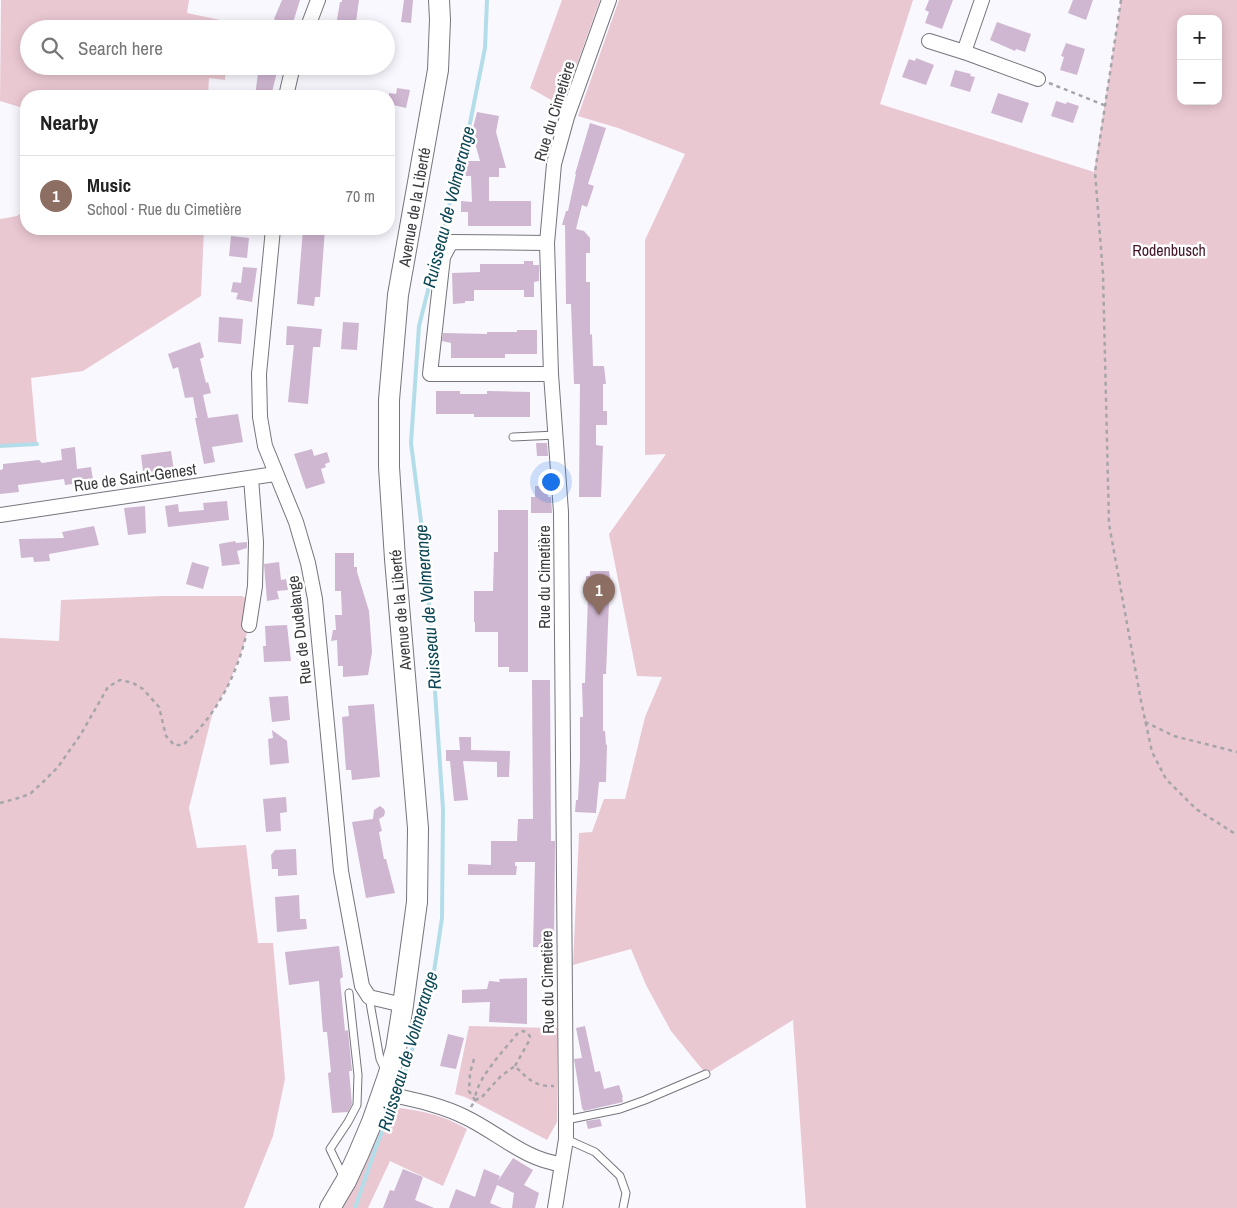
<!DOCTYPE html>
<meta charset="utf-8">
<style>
body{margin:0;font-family:"Archivo Narrow",sans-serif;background:#f6f6f6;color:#222}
.controls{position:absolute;right:15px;top:15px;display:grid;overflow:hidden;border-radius:10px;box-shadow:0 2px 12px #0003}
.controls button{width:45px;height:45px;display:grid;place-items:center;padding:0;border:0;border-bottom:1px solid #e0e0e0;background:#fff;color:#222;font:25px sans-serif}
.you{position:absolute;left:550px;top:481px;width:18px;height:18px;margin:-12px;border:4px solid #fff;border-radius:50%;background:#1a73e8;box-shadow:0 0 0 8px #1a73e833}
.badge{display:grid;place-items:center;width:32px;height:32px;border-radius:50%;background:#756901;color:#fff;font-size:16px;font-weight:700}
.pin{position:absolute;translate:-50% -41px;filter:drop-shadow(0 1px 2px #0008)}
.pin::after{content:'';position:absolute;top:26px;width:18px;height:15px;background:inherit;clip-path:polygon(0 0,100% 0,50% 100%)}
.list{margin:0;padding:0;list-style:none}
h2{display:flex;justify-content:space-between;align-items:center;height:65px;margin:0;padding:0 20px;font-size:21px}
h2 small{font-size:16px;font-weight:400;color:#767676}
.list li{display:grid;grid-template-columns:32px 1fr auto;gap:15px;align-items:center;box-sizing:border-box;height:80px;padding:0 20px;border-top:1px solid #e0e0e0}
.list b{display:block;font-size:19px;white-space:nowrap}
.list p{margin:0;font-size:16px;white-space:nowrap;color:#767676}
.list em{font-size:16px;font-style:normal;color:#767676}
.icon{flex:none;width:28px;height:28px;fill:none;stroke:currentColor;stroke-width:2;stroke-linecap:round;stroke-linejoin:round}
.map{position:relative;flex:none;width:1237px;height:1208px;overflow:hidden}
.search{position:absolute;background:#fff;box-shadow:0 2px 12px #0003;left:20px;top:20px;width:375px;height:55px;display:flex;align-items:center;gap:12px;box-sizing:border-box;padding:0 18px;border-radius:28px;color:#767676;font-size:19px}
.panel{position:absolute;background:#fff;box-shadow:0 2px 12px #0003;left:20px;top:90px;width:375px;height:145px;border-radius:20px}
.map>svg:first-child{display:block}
.green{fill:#eac8d2;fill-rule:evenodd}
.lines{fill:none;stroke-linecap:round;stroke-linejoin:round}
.stream{stroke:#b4ddea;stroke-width:4}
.building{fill:#cfb6d1}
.service-casing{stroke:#75757d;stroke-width:9}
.minor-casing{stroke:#75757d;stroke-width:16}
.secondary-casing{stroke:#75757d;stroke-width:22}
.path{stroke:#a6a5aa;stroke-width:2.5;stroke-dasharray:4 4;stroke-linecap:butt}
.service{stroke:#fff;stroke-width:7}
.minor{stroke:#fff;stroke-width:14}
.secondary{stroke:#fff;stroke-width:20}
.labels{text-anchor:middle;stroke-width:5;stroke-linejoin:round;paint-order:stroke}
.street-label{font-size:16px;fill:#3b3a3e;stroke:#fff}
.park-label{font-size:16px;fill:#451629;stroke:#fff}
.water-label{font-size:18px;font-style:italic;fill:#0d4756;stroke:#fff}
</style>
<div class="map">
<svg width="1237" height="1208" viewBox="0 0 1237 1208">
<rect width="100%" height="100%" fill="#f9f8fe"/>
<g class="green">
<polygon points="1,0 189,0 187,13 230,22 229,29 29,29 29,66 226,66 225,80 209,78 208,96 26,96 26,109 0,101"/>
<polygon points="562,0 600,0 562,106 530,88"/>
<path d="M 619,0 L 913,0 L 880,104 L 1094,172 L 1121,0 L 1237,0 L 1237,1208 L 806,1208 L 793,1020 L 706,1074 L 671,1031 L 646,985 L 631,949 L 573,965 L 579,833 L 592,832 L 604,799 L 625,799 L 645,717 L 662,677 L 637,676 L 609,534 L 666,454 L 645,455 L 645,240 L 685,154 L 618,128 L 578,116 ZM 1181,19 L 1218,19 L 1218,101 L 1181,101 Z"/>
<polygon points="26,209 26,229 204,229 201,296 83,371 31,378 37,444 0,446 0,219 17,216"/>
<polygon points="162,596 242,596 247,599 249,625 243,648 227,688 213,711 189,808 197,848 246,845 258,943 273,943 285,1079 273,1136 244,1208 0,1208 0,638 59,641 61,600"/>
<polygon points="469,1026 557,1028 557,1122 547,1140 465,1097 455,1094"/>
<path d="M 393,1107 C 422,1111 441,1114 467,1129 L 443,1186 L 390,1161 L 368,1208 L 342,1208 L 367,1160 L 388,1112 Z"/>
</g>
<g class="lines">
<g class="stream">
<polyline points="0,446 37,444"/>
<polyline points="399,1092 432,985 442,918 443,809 432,647 425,553 411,443 419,326 470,123 485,48 487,0"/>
<polyline points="355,1208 377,1144 396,1099"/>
</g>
</g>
<g class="building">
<polygon points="282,0 300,0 291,29 272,29 275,20 274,19"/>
<polygon points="342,0 359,0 355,29 336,26 340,2 342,2"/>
<polygon points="404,0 413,0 411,23 401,22"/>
<polygon points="929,0 953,0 942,29 925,23 929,12 925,10"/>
<polygon points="1073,0 1093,0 1086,20 1068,13"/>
<polygon points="997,22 1031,34 1025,52 1016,49 1015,51 990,40"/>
<polygon points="1066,43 1085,49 1077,75 1060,70 1064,57 1061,56"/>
<polygon points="916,58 934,65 926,85 902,77 909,59 915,61"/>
<polygon points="259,66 275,66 274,71 277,72 271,96 255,96"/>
<polygon points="955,70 971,74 970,76 975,77 970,92 950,86"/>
<polygon points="397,88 410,90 406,108 389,104 389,93 396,94"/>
<polygon points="998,93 1029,103 1022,123 991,113"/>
<polygon points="1056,101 1066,104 1067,102 1079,106 1073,123 1051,116"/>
<polygon points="477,112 499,116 496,132 506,168 499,168 499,177 489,177 489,201 531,201 531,226 468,226 468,212 461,212 461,201 472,202 471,176 465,176 464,161 480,161 472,132"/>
<polygon points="590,123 606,128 588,184 594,186 587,207 582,205 576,229 584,231 590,238 590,253 586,253 586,282 590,282 590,335 592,334 593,366 604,366 606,384 603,384 603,411 607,411 607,425 596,425 596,445 603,446 601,497 579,497 580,384 574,384 571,304 566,304 565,225 562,225 566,211 568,211 573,188 576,174 575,174"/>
<polygon points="303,229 325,229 320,297 315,297 314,306 297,304"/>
<polygon points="231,236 249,238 247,258 229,256"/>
<polygon points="524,261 533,261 533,265 539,265 539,281 534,282 534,297 524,297 524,290 474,290 474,301 465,301 465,303 453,304 452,273 480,272 480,264 524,264"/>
<polygon points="243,267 257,268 252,302 236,299 238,293 231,292 233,282 241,283"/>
<polygon points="219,317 243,319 241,344 218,342"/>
<polygon points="343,322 359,323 357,350 341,349"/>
<polygon points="287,326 322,329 320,347 313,347 308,404 288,402 294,345 286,345"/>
<polygon points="517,330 537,330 537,354 505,354 505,358 451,358 451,343 442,341 443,333 487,334 487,332 517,332"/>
<polygon points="200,342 204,357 200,359 206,383 208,382 211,393 203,395 208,418 238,414 243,442 212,447 215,462 204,464 195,418 197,418 193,397 185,398 178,367 173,369 168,354"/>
<polygon points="436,391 460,391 460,394 487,394 487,391 530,392 530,417 474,417 474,414 436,414"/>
<polygon points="536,443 547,443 548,456 537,456"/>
<polygon points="75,447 77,469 91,467 94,486 81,487 80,483 65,485 64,479 18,485 19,492 0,494 0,470 3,469 3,464 39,460 42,463 62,460 61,449"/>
<polygon points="312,449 314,456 327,452 330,462 325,464 326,467 321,469 325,483 306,489 294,454"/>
<polygon points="171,451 174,471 147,475 143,472 141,455"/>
<polygon points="535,486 548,486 548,497 551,497 552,513 531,513 531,497 535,497"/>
<polygon points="227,501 229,520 168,527 165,506 178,504 179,512 204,510 203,503"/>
<polygon points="145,506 146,533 128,535 124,508"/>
<polygon points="498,510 528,510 528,672 509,672 509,667 498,667 498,632 475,632 475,622 474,622 474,591 493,591 494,552 498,552"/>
<polygon points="94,526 99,545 49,554 50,561 34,562 33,557 21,558 19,539 64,538 62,532"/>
<polygon points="235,541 236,543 247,542 247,548 237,551 240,564 222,566 219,544"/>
<polygon points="335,553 354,553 354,567 357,567 357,572 369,611 372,652 368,675 343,677 343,666 338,666 337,640 331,641 333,630 336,630 335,615 342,615 341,591 335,591"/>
<polygon points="192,562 209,567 203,589 186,584"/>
<polygon points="279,562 281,580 286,579 288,590 277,591 279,599 267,601 264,564"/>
<polygon points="590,571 609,571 610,577 606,674 603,674 603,731 605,731 606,745 607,745 606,782 599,782 596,813 575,812 576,800 578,800 580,760 580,717 583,717 582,683 585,683 588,597 586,597 586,576 590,576"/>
<polygon points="287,625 291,661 264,662 263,646 266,646 265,626"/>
<polygon points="532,680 550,680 551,841 555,841 554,948 533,947 535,862 515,862 515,866 517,866 516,875 468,875 468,864 491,865 491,841 517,841 518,819 533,819"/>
<polygon points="288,696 290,720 272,722 269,697"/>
<polygon points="374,704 380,777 352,780 351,770 346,770 342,717 349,716 348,706"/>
<polygon points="272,730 287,741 289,763 270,765 268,739 273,738"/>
<polygon points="459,737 471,737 471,750 510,751 509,777 497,777 497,762 463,761 468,800 454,801 450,761 446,761 446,750 460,750"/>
<polygon points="286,797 287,812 280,813 281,831 266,832 263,799"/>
<polygon points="380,806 384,809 385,812 384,816 379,819 382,831 379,832 384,859 386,859 395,893 366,898 352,822 373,819 374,810"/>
<polygon points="296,849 297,875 278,876 278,869 272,869 271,855 275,850"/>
<polygon points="299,895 300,919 306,919 307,929 277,932 275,897"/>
<polygon points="339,946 343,977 340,979 345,1031 348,1030 352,1071 349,1071 352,1104 348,1112 332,1113 328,1073 331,1072 327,1032 323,1032 319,981 289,985 285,952"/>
<polygon points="527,978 527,1024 489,1022 490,1002 462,1003 462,990 487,989 489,981 500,982 499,979"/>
<polygon points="585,1026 595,1072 600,1071 604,1089 619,1085 623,1097 622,1097 623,1102 584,1111 582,1108 574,1059 582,1058 576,1028"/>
<polygon points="448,1034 464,1038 456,1069 440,1066"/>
<polygon points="600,1119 602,1126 588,1129 586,1121"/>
<polygon points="513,1158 533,1170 524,1185 539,1193 535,1208 512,1208 514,1193 497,1185 490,1203 502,1208 449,1208 456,1189 475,1197 484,1169 500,1176 498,1181"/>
<polygon points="403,1169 423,1177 415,1200 434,1208 383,1208 390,1190 394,1191"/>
</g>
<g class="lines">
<defs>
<g id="service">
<polyline points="513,437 556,435"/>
<polyline points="369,997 380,1059 385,1070"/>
<polyline points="566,1120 620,1109 645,1100 706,1074"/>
<polyline points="566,1139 595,1152 620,1176 626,1193 623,1208"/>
<polyline points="344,1178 330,1149 348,1122 357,1105 358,1075 349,993"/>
</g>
<g id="minor">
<polyline points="982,0 964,52 1038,79"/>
<polyline points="307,29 318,0"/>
<polyline points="929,41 964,52"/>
<polyline points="286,96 293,66"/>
<polyline points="273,229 259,374 260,417 265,446 296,522 308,563 315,599 341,871 362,986 369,997 403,1005"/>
<polyline points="547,243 451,242 443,257 430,374 551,374"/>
<polyline points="0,515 275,474"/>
<polyline points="249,625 255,586 256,542 251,478"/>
<path d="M 383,1093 C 410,1099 439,1104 465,1117 C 497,1132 525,1160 561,1164"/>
<polyline points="555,1208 566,1139 566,1120 561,512 551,374 547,243 554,164 567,117 609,0"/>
</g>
<polyline id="secondary" points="330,1208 346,1181 358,1155 372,1122 388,1076 396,1049 403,1005 417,902 418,828 395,559 389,467 389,400 398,295 438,70 440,20 439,0"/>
</defs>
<use href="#service" class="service-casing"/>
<use href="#minor" class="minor-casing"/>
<use href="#secondary" class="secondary-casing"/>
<g class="path">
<polyline points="1121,0 1095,172 1103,274 1109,524 1141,701 1152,752 1166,779 1196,809 1237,835"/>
<polyline points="1049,83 1104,105"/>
<polyline points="1145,722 1174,736 1237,752"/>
<path d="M 0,803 L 22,797 L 31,793 L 43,782 L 58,767 L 81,734 L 108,687 L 120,680 L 133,683 L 143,689 L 159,707 L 166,736 L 174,745 L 183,745 C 215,717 236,677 246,636"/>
<path d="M 474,1059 L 470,1073 L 469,1091 L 475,1100 C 475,1080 505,1049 518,1033 L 523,1031 L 528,1033 L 530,1037 L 529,1041 L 515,1066"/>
<path d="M 471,1107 L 475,1100 L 481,1098 L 501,1076 L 515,1066 C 528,1079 535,1087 554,1086"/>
</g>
<use href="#service" class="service"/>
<use href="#minor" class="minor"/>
<use href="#secondary" class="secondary"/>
</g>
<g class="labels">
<g class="street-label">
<text transform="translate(554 111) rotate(-73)" y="6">Rue du Cimetière</text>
<text transform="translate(414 207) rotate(-80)" y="6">Avenue de la Liberté</text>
<text transform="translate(135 477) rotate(-8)" y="6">Rue de Saint-Genest</text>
<text transform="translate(544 577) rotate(-90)" y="6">Rue du Cimetière</text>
<text transform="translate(400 610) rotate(-95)" y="6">Avenue de la Liberté</text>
<text transform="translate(299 630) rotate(-97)" y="6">Rue de Dudelange</text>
<text transform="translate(547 982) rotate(-91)" y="6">Rue du Cimetière</text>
</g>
<g class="park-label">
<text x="1169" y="256">Rodenbusch</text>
</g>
<g class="water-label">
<text transform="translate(449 207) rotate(-76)" y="6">Ruisseau de Volmerange</text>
<text transform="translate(428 607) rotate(-95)" y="6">Ruisseau de Volmerange</text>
<text transform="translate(408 1051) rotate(-73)" y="6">Ruisseau de Volmerange</text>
</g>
</g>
</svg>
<div class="controls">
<button>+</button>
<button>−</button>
</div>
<div class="you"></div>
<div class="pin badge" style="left:599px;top:615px;background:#8d6e63">1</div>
<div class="search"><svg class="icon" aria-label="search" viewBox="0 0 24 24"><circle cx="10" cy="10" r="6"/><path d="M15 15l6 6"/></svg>Search here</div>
<section class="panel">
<h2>Nearby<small></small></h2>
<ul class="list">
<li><span class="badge" style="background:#8d6e63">1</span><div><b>Music</b><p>School · Rue du Cimetière</p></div><em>70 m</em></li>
</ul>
</section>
</div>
